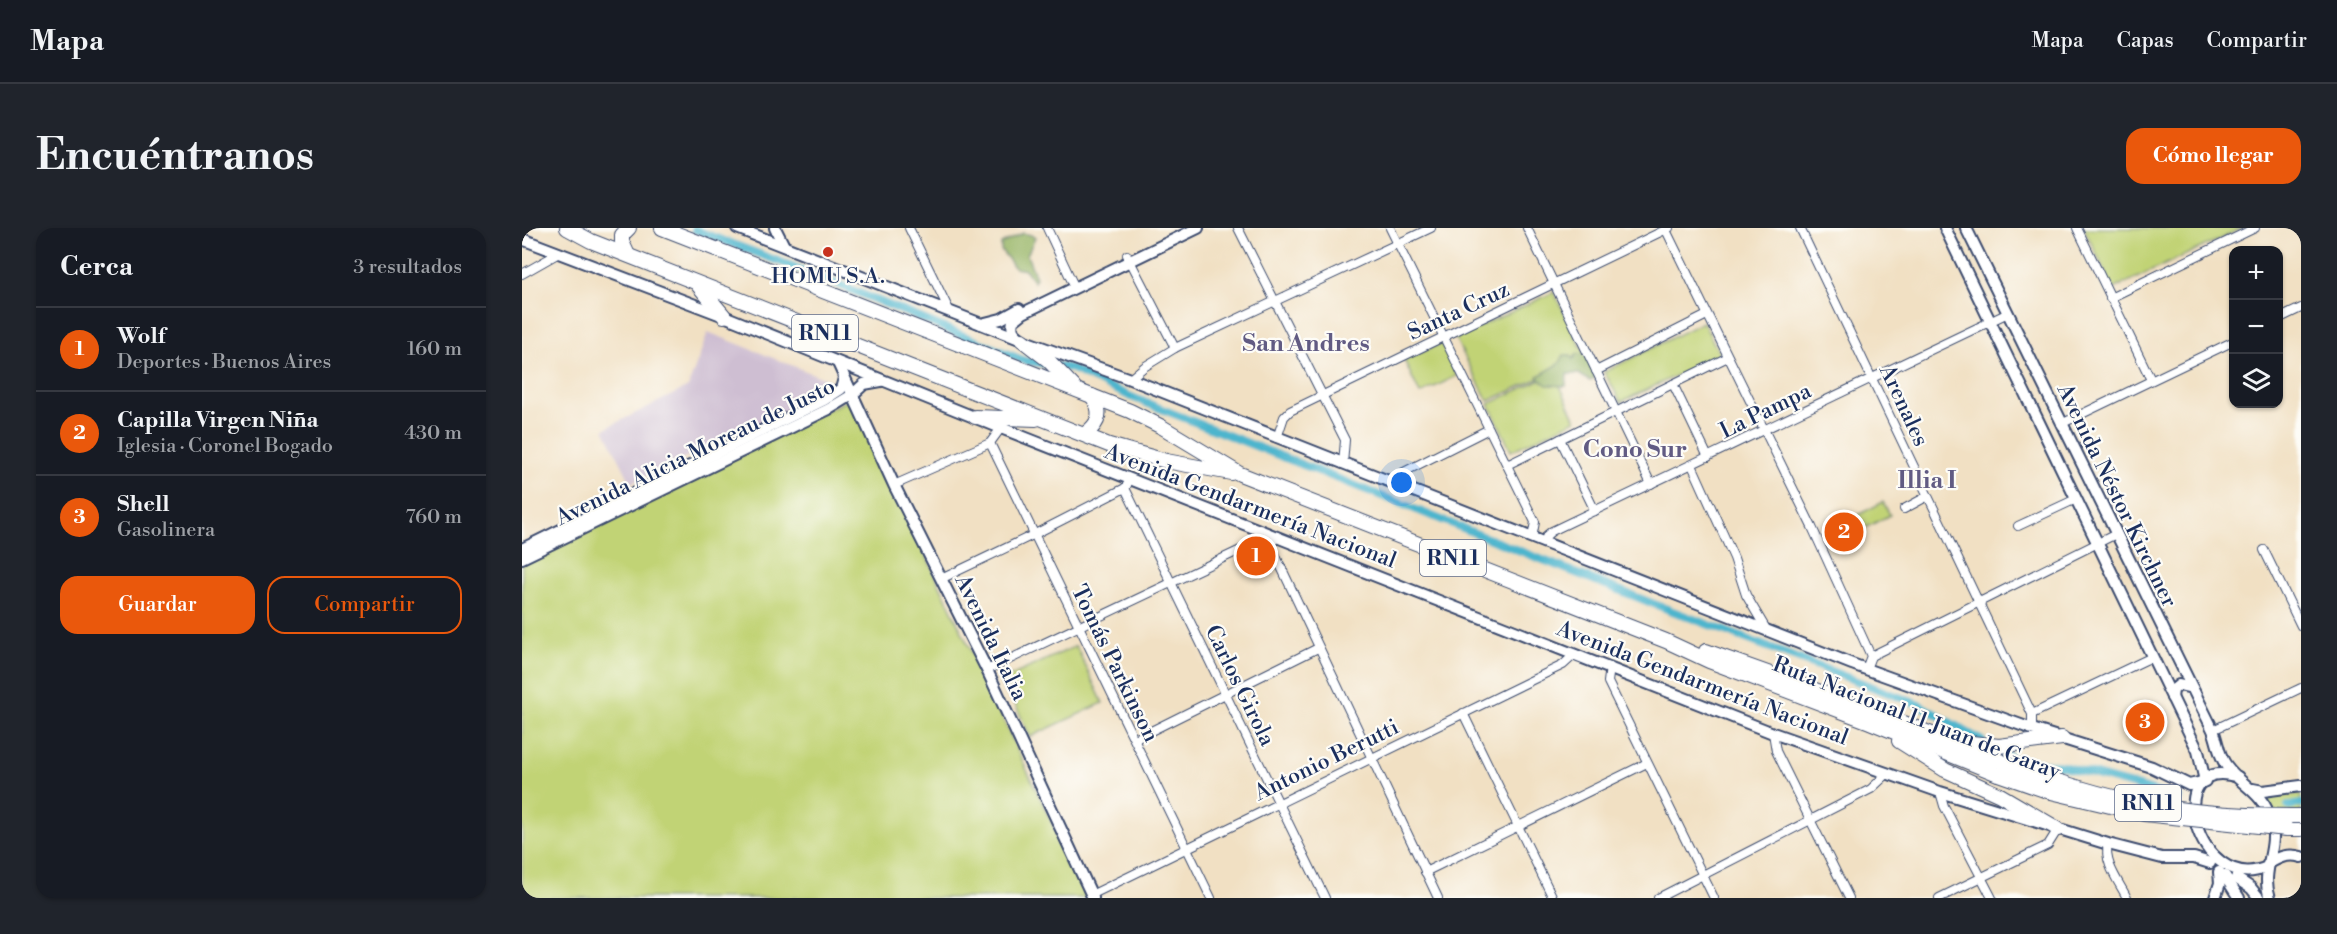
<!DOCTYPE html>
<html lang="es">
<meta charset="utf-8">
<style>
body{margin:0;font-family:"Libre Bodoni",serif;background:#20242c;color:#f1f3f6}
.controls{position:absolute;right:18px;top:18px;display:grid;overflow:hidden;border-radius:12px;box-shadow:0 2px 4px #0004}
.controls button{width:54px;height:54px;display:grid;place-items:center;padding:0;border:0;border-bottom:2px solid #363941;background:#171b24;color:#f1f3f6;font:30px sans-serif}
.you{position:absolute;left:880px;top:255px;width:21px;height:21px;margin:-15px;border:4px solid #fff;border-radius:50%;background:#1a73e8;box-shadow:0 0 0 9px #1a73e833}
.badge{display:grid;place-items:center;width:39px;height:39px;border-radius:50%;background:#ea580c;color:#fff;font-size:20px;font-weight:700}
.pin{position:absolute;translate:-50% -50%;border:3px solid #fff;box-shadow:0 2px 6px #0006}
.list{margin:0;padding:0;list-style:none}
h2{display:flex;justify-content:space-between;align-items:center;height:78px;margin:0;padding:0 24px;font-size:26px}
h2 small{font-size:20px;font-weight:400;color:#9ea1a6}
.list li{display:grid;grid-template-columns:39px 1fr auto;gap:18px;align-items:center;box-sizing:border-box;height:84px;padding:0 24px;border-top:2px solid #363941}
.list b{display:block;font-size:22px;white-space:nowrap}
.list p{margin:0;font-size:20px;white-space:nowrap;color:#9ea1a6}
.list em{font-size:20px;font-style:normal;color:#9ea1a6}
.actions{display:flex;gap:12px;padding:18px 24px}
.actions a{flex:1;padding:14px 0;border:2px solid #ea580c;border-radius:18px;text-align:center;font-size:21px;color:#ea580c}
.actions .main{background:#ea580c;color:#fff}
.icon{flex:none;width:33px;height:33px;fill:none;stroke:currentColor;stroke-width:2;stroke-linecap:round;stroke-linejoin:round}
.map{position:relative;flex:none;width:1779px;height:670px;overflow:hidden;border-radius:18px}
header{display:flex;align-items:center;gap:36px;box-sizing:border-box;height:84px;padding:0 30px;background:#171b24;border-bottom:2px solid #363941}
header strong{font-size:28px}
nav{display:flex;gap:33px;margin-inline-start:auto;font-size:21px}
.intro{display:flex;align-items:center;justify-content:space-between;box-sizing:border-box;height:144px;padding:0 36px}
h1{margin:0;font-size:42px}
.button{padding:15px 27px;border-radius:18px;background:#ea580c;color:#fff;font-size:21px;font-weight:700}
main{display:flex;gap:36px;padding:0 36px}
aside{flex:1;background:#171b24;border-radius:18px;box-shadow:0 2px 4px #0004}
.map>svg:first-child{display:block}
.industrial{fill:#cebed2}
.green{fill:#c1d375;stroke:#6e816a;stroke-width:1.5}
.forest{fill:#98b566;stroke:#5a7262;stroke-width:1.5}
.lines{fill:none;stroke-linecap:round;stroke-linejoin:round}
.canal{stroke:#4eb5cd;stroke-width:8}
.minor-casing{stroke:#3b4a6d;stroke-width:10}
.secondary-casing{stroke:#3b4a6d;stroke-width:14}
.trunk-casing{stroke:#3b4a6d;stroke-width:16}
.minor{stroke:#fff;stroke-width:8}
.secondary{stroke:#fff;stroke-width:10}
.trunk{stroke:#fff;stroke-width:14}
.trunk-bridge-casing{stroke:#3b4a6d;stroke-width:16;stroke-linecap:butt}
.trunk-bridge{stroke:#fff;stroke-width:14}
.poi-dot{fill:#c8321e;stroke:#fdfcf7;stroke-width:2}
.labels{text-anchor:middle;stroke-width:4.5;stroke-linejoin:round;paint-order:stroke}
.shield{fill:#fdfcf7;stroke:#5f6c8c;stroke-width:1.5}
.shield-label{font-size:21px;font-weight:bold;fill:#1b2f5e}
.poi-label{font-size:22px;fill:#1b2f5e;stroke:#fdfcf7}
.street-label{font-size:22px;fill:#1b2f5e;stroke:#fdfcf7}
.neighbourhood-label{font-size:24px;font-weight:bold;fill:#615b83;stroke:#fdfcf7}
</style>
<header>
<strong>Mapa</strong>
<nav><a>Mapa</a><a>Capas</a><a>Compartir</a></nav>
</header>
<div class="intro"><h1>Encuéntranos</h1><a class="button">Cómo llegar</a></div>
<main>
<aside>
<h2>Cerca<small>3 resultados</small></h2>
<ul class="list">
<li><span class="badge">1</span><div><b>Wolf</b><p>Deportes · Buenos Aires</p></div><em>160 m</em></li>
<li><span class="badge">2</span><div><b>Capilla Virgen Niña</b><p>Iglesia · Coronel Bogado</p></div><em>430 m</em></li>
<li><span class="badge">3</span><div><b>Shell</b><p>Gasolinera</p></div><em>760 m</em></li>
</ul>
<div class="actions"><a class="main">Guardar</a><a>Compartir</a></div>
</aside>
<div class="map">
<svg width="1779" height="670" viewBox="0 0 1779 670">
<rect width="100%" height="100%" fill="#fdfcf7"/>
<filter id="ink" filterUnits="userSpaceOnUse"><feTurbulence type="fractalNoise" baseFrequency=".0167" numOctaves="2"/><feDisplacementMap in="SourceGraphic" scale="12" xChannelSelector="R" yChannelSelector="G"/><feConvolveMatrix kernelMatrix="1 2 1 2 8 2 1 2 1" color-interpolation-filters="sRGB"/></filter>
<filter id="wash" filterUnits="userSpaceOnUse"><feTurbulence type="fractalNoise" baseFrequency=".008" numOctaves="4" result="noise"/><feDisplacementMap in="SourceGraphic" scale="24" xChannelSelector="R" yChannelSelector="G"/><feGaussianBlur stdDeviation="1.35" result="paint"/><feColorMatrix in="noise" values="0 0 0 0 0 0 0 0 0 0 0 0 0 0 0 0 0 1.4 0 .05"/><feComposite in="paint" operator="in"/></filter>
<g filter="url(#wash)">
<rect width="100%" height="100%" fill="#f1e0c3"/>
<polygon class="industrial" points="186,104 309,153 313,159 109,255 82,201 166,159"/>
<g class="green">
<polygon points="1562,0 1721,0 1591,61"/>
<polygon points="1032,64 1064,129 966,173 933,110"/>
<polygon points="1181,94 1198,127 1099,174 1082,144"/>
<polygon points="920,115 935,148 898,166 882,132"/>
<polygon points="1032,145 1054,192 989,223 967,176"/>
<polygon points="330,170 565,670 0,670 0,330"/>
<polygon points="1361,274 1368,287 1343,300 1336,287"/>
<polygon points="554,418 581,475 508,509 482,451"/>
<polygon points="1779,566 1779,588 1750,587 1742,569"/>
</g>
<g class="forest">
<polygon points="501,5 509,7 513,10 505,27 514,50 512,54 504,42 493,40 479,22 479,16"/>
<polygon points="1056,125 1066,128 1074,149 1068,153 1057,146 1045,146 1044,158 1025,157 1017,151 1016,148 1037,136 1042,127 1048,127 1051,131"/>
</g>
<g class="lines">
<g class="canal">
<polyline points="173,2 291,46 503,133 525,136"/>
<polyline points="536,138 548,140 607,168 1132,376 1398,477 1460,513"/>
<polyline points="1473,520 1493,531 1541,538 1657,570"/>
<polyline points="1766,578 1779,576"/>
</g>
</g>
</g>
<g filter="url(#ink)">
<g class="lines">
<defs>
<g id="minor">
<polyline points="387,0 428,84"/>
<polyline points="525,0 553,60"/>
<polyline points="716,0 823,212 821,236"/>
<polyline points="868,0 1013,294 1010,310"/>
<polyline points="1005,0 1129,256"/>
<polyline points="1143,0 1290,299 1349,428 1344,441"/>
<polyline points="1278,0 1510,486 1510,501"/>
<polyline points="1555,0 1629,152"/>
<polyline points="605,27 653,120"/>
<polyline points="0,46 37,25"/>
<polyline points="1588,70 1733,0"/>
<polyline points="1756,91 1779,80"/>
<polyline points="1074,143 1185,87"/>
<polyline points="608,151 622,139 653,120 909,0"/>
<polyline points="1151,156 1186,229"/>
<polyline points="1539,196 1712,113"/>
<polyline points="755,210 762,189 768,183 1147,0"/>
<polyline points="1038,211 1073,283"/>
<polyline points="468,215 689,670"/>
<polyline points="985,237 1206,129"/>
<polyline points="1170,237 1212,330 1224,367 1244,401"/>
<polyline points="864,253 967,201"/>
<polyline points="372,257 468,215 479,200"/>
<polyline points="603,260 803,670"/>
<polyline points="1382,281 1406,268"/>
<polyline points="1496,298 1554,271"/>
<polyline points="755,308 750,315 751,322 916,670"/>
<polyline points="1022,315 1025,307 1030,303 1484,86"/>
<polyline points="1742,322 1779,398"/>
<polyline points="419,351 511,307 603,260 605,257"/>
<polyline points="1349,428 1594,306"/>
<polyline points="1088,439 1086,454 1192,670"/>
<polyline points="465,442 731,316 740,302"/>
<polyline points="941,485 1031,670"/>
<polyline points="1510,486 1630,429"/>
<polyline points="1691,502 1779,460"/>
<polyline points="1251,505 1254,523 1327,670"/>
<polyline points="613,511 796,420"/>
<polyline points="1418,564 1422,578 1470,670"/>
<path d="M 1586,616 C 1581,634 1597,654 1605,670"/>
<polyline points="903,644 1125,535"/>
<polyline points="569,667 1041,437 1053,426"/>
<polyline points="1136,670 1349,561 1366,545"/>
<polyline points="1417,670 1526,617 1536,601"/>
</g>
<g id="secondary">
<polyline points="215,0 500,112 608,151 1330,436 1510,501 1630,539 1667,557 1681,554"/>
<polyline points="253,0 262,18"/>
<polyline points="1423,0 1676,523 1683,553"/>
<path d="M 1444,0 L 1691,502 C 1696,514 1696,526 1704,537 C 1719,558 1742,564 1749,593 C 1757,621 1738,642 1748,670"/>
<polyline points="0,11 202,88 479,200 1251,505 1418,564 1586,616 1640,630 1672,630 1688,635"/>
<polyline points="459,96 479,91 497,81"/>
<path d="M 498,110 C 491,105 489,101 491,93 L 501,85 L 676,0"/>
<polyline points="316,135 372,257 465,442 571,670"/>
<polyline points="0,321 302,172 319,161 322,150"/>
<polyline points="0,330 307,181 330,167 342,156 359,153"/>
<polyline points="1650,470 1651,462 1657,457 1670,460"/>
<path d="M 1716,549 C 1636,524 1675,670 1745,639"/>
<polyline points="1731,561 1741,563 1779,558"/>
<path d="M 1746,636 C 1757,629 1766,625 1779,629"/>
<polyline points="1703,648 1717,670"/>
<polyline points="1714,650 1729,660 1737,670"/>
<polyline points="1693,670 1698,655 1697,644"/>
</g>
<g id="trunk">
<polyline points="45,0 69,13 587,217 644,233 709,245"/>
<polyline points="140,0 608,183 640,199 718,246 1144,413 1187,433 1348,494 1476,546"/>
<polyline points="106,27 100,14 100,7 107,0"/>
<polyline points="176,57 202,88"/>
<polyline points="500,112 526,132 552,159"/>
<polyline points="453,189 514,191"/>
<path d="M 563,206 C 578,195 581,184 570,168"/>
<polyline points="1184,423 1349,482 1478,533"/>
<polyline points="1377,513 1423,542 1478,567 1536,601"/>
<polyline points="1441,514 1477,518 1540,510"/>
<polyline points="1765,601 1779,601"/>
</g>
</defs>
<use href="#minor" class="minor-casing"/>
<use href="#secondary" class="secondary-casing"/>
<use href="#trunk" class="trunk-casing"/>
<use href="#minor" class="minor"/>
<use href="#secondary" class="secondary"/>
<use href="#trunk" class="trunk"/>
<defs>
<g id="trunk-bridge">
<path d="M 1478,533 C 1520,548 1562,563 1605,572 C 1658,584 1725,588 1779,588"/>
<polyline points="1476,546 1525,563 1622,586 1765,601"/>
</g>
</defs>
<use href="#trunk-bridge" class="trunk-bridge-casing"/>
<use href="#trunk-bridge" class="trunk-bridge"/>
</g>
</g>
<circle class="poi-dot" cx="306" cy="24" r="6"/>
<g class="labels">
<g class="shield">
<rect x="270" y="87" width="66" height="36" rx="4.5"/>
<rect x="898" y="312" width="66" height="36" rx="4.5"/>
<rect x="1593" y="557" width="66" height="36" rx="4.5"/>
</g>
<g class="shield-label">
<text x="303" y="112">RN11</text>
<text x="931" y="337">RN11</text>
<text x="1626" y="582">RN11</text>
</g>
<g class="poi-label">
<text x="306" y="55">HOMU S.A.</text>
</g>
<g class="street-label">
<text transform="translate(936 82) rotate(-25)" y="8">Santa Cruz</text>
<text transform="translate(1383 177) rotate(65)" y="8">Arenales</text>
<text transform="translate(1243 182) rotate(-26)" y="8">La Pampa</text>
<text transform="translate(173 223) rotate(-26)" y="8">Avenida Alicia Moreau de Justo</text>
<text transform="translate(1596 267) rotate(64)" y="8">Avenida Néstor Kirchner</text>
<text transform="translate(729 277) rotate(21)" y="8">Avenida Gendarmería Nacional</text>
<text transform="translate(470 409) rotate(64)" y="8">Avenida Italia</text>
<text transform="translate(594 435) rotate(64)" y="8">Tomás Parkinson</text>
<text transform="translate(1181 454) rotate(21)" y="8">Avenida Gendarmería Nacional</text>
<text transform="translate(719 457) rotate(64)" y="8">Carlos Girola</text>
<text transform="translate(1395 489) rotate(21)" y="8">Ruta Nacional 11 Juan de Garay</text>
<text transform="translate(804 531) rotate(-26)" y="8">Antonio Berutti</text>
</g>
<g class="neighbourhood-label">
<text x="784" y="123">San Andres</text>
<text x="1113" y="229">Cono Sur</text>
<text x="1405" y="260">Illia I</text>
</g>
</g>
</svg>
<div class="controls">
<button>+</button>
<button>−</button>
<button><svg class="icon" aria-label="layers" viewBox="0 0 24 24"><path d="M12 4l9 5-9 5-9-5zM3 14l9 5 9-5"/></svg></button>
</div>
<div class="you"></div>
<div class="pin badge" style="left:734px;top:328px">1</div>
<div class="pin badge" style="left:1322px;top:304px">2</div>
<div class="pin badge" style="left:1623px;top:494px">3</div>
</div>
</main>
